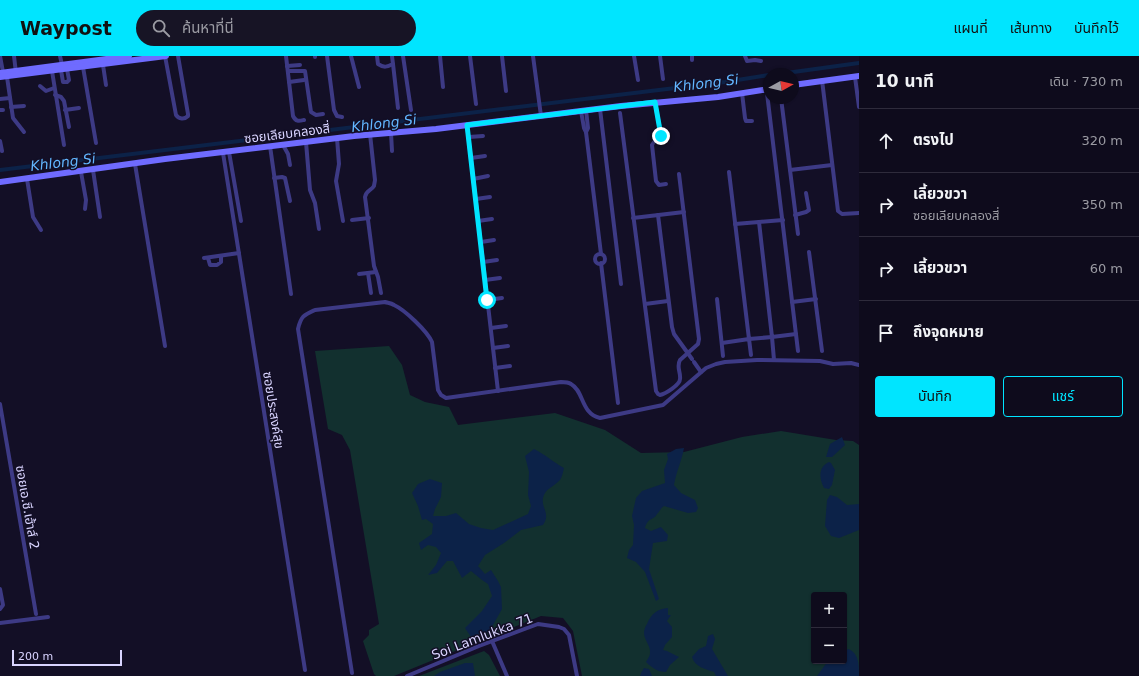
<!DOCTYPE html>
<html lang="th">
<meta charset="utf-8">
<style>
body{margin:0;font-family:"DejaVu Sans","Noto Sans Thai",sans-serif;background:#171425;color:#f1f3f6}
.controls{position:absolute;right:12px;bottom:12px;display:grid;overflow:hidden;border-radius:4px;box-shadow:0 1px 3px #0004}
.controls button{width:36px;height:36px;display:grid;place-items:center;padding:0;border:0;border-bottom:1px solid #2e2b3b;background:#0e0b1c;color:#f1f3f6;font:20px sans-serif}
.compass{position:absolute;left:763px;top:12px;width:36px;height:36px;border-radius:50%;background:#0e0b1c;box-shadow:0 1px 3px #0004;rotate:82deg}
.scale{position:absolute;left:12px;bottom:10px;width:110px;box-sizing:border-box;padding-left:4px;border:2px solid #d9d4ff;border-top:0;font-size:11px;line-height:14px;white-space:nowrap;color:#d9d4ff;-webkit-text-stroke:3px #130f26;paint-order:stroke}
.stop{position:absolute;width:12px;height:12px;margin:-9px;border:3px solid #00e5ff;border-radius:50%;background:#fff}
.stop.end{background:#00e5ff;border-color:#fff;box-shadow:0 1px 4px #0008}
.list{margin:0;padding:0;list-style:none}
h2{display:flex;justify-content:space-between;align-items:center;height:52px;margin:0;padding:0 16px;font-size:17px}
h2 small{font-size:13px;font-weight:400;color:#9b9ba3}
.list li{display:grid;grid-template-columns:26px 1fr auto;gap:12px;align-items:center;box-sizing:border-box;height:64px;padding:0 16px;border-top:1px solid #2e2b3b}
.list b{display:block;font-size:15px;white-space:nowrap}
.list p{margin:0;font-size:13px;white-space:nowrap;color:#9b9ba3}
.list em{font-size:13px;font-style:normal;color:#9b9ba3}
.actions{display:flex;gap:8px;padding:12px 16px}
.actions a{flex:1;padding:9px 0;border:1px solid #00e5ff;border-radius:4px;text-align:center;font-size:14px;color:#00e5ff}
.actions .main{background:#00e5ff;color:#111}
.icon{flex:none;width:22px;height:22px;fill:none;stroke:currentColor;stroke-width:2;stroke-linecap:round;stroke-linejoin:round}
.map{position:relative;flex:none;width:859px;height:620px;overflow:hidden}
header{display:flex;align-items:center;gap:24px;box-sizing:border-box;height:56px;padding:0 20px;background:#00e5ff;color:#111}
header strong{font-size:19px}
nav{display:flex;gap:22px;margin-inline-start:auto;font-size:14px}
.search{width:280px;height:36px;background:#171425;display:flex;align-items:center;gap:10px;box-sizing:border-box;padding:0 14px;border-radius:22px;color:#9b9ba3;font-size:15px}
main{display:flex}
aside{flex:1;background:#0e0b1c}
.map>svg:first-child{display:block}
.green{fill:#12302f;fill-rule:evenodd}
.water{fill:#0c2248}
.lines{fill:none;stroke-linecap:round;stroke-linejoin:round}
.canal{stroke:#0c2248;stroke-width:4}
.street{stroke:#3d3a85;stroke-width:4}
.secondary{stroke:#6f6bff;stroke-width:6}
.route{stroke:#00e5ff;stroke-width:5}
.labels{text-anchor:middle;stroke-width:3;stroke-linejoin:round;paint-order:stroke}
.street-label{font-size:13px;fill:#d9d4ff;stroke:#130f26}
.water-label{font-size:14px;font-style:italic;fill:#62b6ff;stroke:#130f26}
</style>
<header>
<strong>Waypost</strong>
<div class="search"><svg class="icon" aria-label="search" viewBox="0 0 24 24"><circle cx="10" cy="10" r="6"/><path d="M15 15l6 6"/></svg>ค้นหาที่นี่</div>
<nav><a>แผนที่</a><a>เส้นทาง</a><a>บันทึกไว้</a></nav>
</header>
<main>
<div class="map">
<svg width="859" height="620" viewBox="0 0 859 620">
<rect width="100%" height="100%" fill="#130f26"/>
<g class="green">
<path d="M 389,290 L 402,309 L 410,339 L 425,346 L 449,351 L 458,369 L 555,357 L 605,374 L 641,397 L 684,396 L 742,381 L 781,375 L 836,384 L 853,385 L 859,389 L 859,620 L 582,620 L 573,575 L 563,562 L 541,560 L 394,620 L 376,620 L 374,618 L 363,585 L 369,579 L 369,574 L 379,568 L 350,394 L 342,379 L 328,373 L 315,295 ZM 814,539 L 844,539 L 844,605 L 814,605 Z"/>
<polygon points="484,595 489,599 500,620 419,620"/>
</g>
<g class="water">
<polygon points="842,381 845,389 832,401 826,401 830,388"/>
<path d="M 684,392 C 682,404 676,416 674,429 L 681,437 L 695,444 L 698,452 L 696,456 L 688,457 L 664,450 C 660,453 660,455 657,458 C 653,465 648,461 645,472 L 651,475 L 661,471 L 668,479 L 667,485 L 653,487 L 649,513 L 659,543 L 656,545 L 645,516 L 636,506 L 627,502 L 629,494 L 633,489 L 634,469 L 632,460 L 636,442 L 642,435 L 665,427 L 664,414 L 668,403 L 667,398 L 676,393 Z"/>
<path d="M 534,393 C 546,399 553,406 564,412 C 563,416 562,421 560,424 C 554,431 545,432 543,442 C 541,452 551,458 543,469 L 521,474 L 504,487 L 485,499 L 478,510 L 485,518 L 491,514 L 498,525 L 501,531 L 502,553 L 489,576 L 471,581 L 465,572 L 482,555 L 492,540 L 488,528 L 482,524 L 471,515 L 462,522 L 453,505 L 447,505 L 437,517 L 428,519 L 436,509 L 441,497 L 436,491 L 428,489 L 421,494 L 419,487 L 432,478 L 433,468 L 426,463 L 422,464 L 418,450 L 412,437 L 418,428 L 430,423 L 442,427 L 441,441 L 435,453 L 433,460 L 446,460 L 456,457 L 469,468 L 481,472 L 493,474 L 528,458 L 531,450 L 528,439 L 529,416 L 525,400 Z"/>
<path d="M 829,406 L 831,407 L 835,414 L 832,429 L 829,433 L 824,432 C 819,422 818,411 829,406 Z"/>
<polygon points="830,439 837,441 847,449 859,448 859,474 839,482 831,480 825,470 827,444"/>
<path d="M 668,552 L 668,559 L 671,559 L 667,565 L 672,571 L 672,581 L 665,589 L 663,594 L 667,595 L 679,601 L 670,609 L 666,616 C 658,616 652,612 646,606 C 647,604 650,600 650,597 C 651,590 644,584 644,577 C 644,574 645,571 647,568 C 651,558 657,553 668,552 Z"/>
<path d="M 713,578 L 715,583 L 712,593 L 728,620 L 716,620 L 714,616 C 705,613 695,611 692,601 L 699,593 L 706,590 L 708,580 Z"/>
<path d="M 848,593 C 859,597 859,609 859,620 L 817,620 L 828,605 L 844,605 L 844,596 Z"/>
<polygon points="465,607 473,607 475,620 434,620 440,616"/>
<polygon points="644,612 649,613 652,620 640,620 641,617"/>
</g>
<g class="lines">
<g class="canal">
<polyline points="779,18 859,7"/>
<polyline points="0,114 725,26 769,19"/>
</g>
<g class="street">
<polyline points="0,0 3,16"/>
<polyline points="14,0 16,17"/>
<polyline points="60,0 62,9"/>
<path d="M 165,0 L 176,59 C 179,63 184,64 188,60 L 188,58 L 178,0"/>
<path d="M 286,0 L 293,60 C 296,66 299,65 304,64"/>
<polyline points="315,0 315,1"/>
<polyline points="327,0 334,54 337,60 342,61"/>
<polyline points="351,0 359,31"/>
<path d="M 377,0 L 378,8 C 384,12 387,11 393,8 L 392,0"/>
<polyline points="403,0 411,54"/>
<polyline points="440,0 443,31"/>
<polyline points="470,0 476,48"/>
<polyline points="502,0 506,35"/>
<polyline points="533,0 541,60"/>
<polyline points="634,0 638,24"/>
<polyline points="660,0 663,23"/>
<polyline points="692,0 692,4"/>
<polyline points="745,0 747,5 755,4 761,5"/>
<polyline points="393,8 398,52"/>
<polyline points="103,9 106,29"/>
<polyline points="287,10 300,9"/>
<polyline points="83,11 96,87"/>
<polyline points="61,14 63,26 67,26 69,24 67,13"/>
<polyline points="52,15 64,89"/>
<polyline points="288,15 305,15 311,56 316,59 323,58"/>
<polyline points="7,21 13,62 24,76"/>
<polyline points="855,21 859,51"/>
<polyline points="822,24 838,155 842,158 859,157"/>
<polyline points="289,26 304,24"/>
<polyline points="40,30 46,35 54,32"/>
<polyline points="742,37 745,62 746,65 752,65"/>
<polyline points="767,37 798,295"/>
<polyline points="55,39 61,41 64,45 69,71"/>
<polyline points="781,42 798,178"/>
<polyline points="0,43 10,42"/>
<path d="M 655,47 L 661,78 C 660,83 654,84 652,89 L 656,125 L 659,129 L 666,128"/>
<polyline points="11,51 24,50"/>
<polyline points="600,53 621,228"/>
<polyline points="0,54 3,54"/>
<polyline points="65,54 79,52"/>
<polyline points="581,55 584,72 586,76 588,72 586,54"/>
<path d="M 620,57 L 656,335 L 658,338 L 660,339 C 665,338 680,329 680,323 C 681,316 676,311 680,304 L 698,288 L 699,283 L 679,118"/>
<polyline points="467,69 498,335"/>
<polyline points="586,76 601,198"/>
<polyline points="391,77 392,95"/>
<path d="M 370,78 L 375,124 C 375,125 374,129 374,130 C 371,135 366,134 365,141 L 374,210 L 378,221 L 381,237"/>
<polyline points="469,81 483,80"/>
<polyline points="337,82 339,108 336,125 343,165"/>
<polyline points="0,85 2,95"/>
<polyline points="306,86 310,134 315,147 319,173"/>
<polyline points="283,89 288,98 290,109"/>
<polyline points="270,90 291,238"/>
<polyline points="229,96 241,165"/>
<polyline points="223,97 305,614"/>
<polyline points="471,102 485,100"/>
<polyline points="135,108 165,290"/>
<polyline points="93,114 100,161"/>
<polyline points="790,114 832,109"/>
<polyline points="81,116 86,144 85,153"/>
<polyline points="729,116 749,283 772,281 774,304"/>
<polyline points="274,122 282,121 285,122 290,145"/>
<polyline points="27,123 33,161 41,174"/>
<polyline points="473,123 488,120"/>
<polyline points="476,143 490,141"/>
<polyline points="658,159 672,271 674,278 692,303"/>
<polyline points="795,159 806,156 809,154 806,137"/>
<polyline points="633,162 684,156"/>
<polyline points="352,164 369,162"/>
<polyline points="478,165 492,163"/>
<polyline points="759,166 783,164"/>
<polyline points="735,168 759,166 772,281 796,278"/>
<polyline points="481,186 494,184"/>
<polyline points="809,196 822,295"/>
<circle cx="600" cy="203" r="5"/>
<polyline points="204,202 239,197"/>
<polyline points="208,202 210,209 217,209 221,206 221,200"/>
<polyline points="483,206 497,204"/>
<polyline points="601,207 618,347"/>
<polyline points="368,217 371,237"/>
<polyline points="359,218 376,216"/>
<polyline points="485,224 500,222"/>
<polyline points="717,243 723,300"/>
<polyline points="487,244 502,242"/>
<polyline points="792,246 816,243"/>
<polyline points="645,248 668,245"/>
<polyline points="491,272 506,270"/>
<polyline points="722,287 749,283 751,299"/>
<polyline points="493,292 508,290"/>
<polyline points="694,306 701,316"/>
<polyline points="495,312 510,310"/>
<polyline points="0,348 36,558"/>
<polyline points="0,533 3,549 0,553"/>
<polyline points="0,567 48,561"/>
<polyline points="492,585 507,620"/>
<path d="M 352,617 L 298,273 C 301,260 304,259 315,254 L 385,246 C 388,247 391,247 394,249 C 405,254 427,275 432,286 L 438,334 L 441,339 L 446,342 L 561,326 C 564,326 568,326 571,328 C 584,335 581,358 600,362 L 663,349 L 706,312 L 716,308 L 725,306 L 757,304 L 820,305 L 833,308 L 851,307 L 859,309"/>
<polyline points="407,620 479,590 538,568 559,571 564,573 569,579 577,620"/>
</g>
<g class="secondary">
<polyline points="0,17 129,0"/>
<polyline points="0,21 166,0"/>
<polyline points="793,29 859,20"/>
<polyline points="0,126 165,103 354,80 436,73 621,50 718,41 769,33"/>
</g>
</g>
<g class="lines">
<polyline class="route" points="487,244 467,69 655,46 661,80"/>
</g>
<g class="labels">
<g class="street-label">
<text transform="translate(287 77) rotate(-7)" y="5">ซอยเลียบคลองสี่</text>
<text transform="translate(274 354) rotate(81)" y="5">ซอยประสงค์สุข</text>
<text transform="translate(28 451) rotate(80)" y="5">ซอยเอ.ซี.เฮ้าส์ 2</text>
<text transform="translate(482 580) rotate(-21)" y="5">Soi Lamlukka 71</text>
</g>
<g class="water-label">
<text transform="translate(706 27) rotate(-7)" y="5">Khlong Si</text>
<text transform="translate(384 67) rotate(-7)" y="5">Khlong Si</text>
<text transform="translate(63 106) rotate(-7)" y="5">Khlong Si</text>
</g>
</g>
</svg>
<div class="controls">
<button>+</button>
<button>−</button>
</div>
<svg class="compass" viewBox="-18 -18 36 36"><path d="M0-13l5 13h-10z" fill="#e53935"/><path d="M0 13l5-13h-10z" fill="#9b9ba3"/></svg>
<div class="scale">200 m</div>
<div class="stop" style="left:487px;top:244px"></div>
<div class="stop end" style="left:661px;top:80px"></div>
</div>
<aside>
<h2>10 นาที<small>เดิน · 730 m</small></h2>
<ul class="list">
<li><svg class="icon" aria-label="ahead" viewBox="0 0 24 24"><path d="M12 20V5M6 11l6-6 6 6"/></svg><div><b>ตรงไป</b></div><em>320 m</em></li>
<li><svg class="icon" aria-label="right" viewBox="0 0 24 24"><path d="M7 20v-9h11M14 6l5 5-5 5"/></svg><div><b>เลี้ยวขวา</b><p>ซอยเลียบคลองสี่</p></div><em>350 m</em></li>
<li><svg class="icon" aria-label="right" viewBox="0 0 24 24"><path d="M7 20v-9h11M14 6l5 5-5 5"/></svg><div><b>เลี้ยวขวา</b></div><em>60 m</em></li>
<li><svg class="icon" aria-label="arrive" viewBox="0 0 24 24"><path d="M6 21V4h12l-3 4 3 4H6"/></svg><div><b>ถึงจุดหมาย</b></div></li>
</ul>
<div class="actions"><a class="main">บันทึก</a><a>แชร์</a></div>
</aside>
</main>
